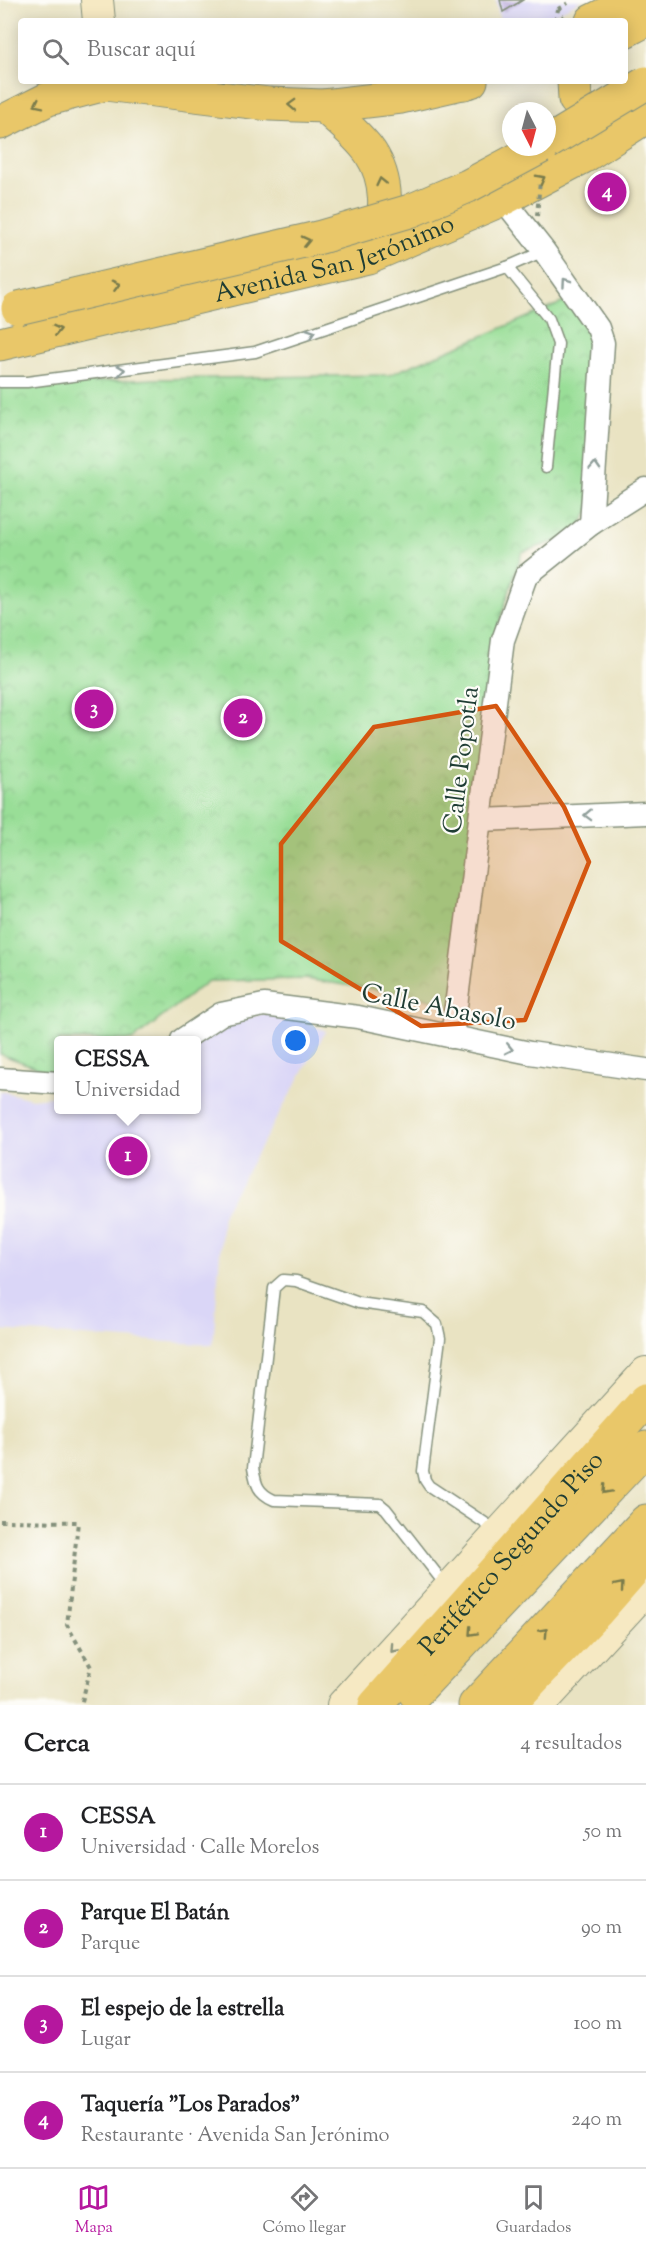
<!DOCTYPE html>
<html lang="es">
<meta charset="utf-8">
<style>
body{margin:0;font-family:"Sorts Mill Goudy",serif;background:#f2f2f2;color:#202124}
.compass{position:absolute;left:502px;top:102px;width:54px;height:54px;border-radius:50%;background:#fff;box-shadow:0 3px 15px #0003;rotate:174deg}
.you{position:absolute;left:296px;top:1041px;width:21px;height:21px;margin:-15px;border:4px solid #fff;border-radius:50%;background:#1a73e8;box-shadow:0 0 0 9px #1a73e833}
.badge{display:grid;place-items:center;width:39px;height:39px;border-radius:50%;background:#b5179e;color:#fff;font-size:20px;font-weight:700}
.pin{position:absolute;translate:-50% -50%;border:3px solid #fff;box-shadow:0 2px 6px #0006}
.popup{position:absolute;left:54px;top:1036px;width:147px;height:78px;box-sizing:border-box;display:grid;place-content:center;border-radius:6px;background:#fff;filter:drop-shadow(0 2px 4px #0005);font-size:20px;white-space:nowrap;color:#757577}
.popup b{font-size:22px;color:#202124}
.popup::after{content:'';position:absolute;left:50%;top:100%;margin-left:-12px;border:12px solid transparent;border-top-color:#fff}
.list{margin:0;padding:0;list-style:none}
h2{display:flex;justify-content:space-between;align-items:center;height:78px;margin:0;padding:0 24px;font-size:26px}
h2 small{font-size:20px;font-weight:400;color:#757577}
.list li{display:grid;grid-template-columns:39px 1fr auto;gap:18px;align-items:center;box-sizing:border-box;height:96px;padding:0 24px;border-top:2px solid #e0e0e0}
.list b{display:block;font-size:22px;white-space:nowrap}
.list p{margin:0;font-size:20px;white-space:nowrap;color:#757577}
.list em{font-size:20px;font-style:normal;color:#757577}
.icon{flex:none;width:33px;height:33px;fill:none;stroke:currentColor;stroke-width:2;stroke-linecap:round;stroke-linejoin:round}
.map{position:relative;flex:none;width:646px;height:1705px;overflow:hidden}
.search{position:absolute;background:#fff;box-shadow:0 3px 15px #0003;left:18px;right:18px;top:18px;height:66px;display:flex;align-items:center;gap:15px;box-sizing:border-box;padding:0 21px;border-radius:6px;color:#757577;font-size:22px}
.sheet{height:462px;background:#fff}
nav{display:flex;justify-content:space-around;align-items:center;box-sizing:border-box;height:84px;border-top:2px solid #e0e0e0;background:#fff;font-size:16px;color:#757577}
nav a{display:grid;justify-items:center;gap:3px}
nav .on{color:#b5179e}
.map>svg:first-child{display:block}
.built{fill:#dad6f7}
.park{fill:url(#park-crowns);stroke:#5c8e66;stroke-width:1.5}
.building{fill:url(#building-back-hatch)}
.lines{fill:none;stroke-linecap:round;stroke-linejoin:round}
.lane-casing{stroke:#84907b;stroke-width:13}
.street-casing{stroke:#84907b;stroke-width:25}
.secondary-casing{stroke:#84907b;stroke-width:34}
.primary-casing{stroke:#84907b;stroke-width:35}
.highway-casing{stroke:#84907b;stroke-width:35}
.path{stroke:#84907b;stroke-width:4;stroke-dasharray:4.5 4.5;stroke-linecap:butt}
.lane{stroke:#fff;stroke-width:10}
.street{stroke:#fff;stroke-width:22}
.secondary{stroke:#f6e9c3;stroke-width:32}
.primary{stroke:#e9c769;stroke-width:33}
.highway{stroke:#e9c769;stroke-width:33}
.highway-bridge-casing{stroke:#84907b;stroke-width:35;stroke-linecap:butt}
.path-bridge{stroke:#84907b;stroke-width:4;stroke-dasharray:4.5 4.5;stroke-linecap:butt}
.highway-bridge{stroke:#e9c769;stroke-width:33}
.oneway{stroke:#7a7b4c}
.oneway2{stroke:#8f9e9a}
.oneway3{stroke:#8a937c}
.marked{fill:#d45610;fill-opacity:0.2;stroke:#d45610;stroke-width:4.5;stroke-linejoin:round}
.labels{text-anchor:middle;stroke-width:4.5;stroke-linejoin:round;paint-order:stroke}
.street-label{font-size:26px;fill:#1f3d34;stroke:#fdfcf7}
</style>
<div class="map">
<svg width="646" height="1705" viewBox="0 0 646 1705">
<defs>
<pattern id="park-crowns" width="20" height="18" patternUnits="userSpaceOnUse" patternTransform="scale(1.5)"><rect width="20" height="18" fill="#99de97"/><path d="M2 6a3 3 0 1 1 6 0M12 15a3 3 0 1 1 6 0" fill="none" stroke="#83bf83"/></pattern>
<pattern id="building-back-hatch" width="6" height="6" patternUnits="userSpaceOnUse" patternTransform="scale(1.5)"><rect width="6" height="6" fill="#c0b0e1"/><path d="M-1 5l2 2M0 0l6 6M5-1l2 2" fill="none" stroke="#9b90b7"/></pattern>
</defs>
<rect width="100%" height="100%" fill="#fdfcf7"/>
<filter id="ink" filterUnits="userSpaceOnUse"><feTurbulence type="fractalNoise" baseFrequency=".0167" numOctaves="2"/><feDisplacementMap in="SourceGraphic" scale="12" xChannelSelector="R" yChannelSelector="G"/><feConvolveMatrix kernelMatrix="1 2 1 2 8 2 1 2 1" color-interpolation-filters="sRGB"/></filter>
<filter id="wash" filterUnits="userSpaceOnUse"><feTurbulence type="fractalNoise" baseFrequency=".008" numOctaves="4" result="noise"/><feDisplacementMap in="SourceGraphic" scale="24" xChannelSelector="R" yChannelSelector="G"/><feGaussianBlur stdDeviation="1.35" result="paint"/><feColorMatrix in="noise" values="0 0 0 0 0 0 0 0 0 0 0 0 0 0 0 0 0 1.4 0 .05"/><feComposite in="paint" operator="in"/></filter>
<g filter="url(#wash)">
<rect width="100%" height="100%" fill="#e9e3c2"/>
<g class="built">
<polygon points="496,0 582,0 542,21 500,21"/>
<polygon points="276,1010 326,1031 223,1213 213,1345 0,1330 0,1091 32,1099 59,1096 59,1110 197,1110 197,1040 200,1031"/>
</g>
<polygon class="park" points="569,300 601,338 591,507 575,535 522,552 495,635 476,802 468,1012 414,995 305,979 208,981 133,1040 59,1040 59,1076 0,1054 0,386 156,379 389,375"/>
<g id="blocks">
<polygon class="building" points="500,0 523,0 503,12"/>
</g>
</g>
<g filter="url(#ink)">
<use href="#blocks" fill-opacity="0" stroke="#84907b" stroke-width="1.5"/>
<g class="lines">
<defs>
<g id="lane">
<polyline points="507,267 549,319 558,344 546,467"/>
<polyline points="0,382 27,382 255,352 507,267 544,251"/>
<path d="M 447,1587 L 386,1509 L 380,1504 L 274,1500 C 258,1493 256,1485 253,1468 L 274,1288 L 283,1280 L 296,1281 L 359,1303 L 423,1312 L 437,1324 L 440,1338 L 423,1471 L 425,1480 L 429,1486 L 497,1531"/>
</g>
<g id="street">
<polyline points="503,199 544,251 598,328 603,343 591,524"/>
<polyline points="481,820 646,813"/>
<polyline points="452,1037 503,640 526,576 591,524 646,489"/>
<polyline points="182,1040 221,1014 264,1005 358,1017 530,1053 646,1070"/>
<polyline points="0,1079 59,1083"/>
</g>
<g id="secondary">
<polyline points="97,0 99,21"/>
<polyline points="343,1705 646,1373"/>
<polyline points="539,1705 646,1589"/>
</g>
<g id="primary">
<polyline points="625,31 646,20"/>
<polyline points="574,81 575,99 592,120 616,125"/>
<path d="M 324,106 C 339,120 358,135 370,152 C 388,179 389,216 375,245"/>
<polyline points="0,123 48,99 105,84 269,104 324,106 401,97 471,81"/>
<path id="s1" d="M 0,344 L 368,257 L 503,199 L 583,157 L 646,117"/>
</g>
<g id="highway">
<polyline points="592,21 634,0"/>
<polyline points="464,83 465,81"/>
<polyline points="415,1693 646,1448"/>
<path id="s2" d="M 375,1705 L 646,1400"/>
<polyline points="475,1705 646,1521"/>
<polyline points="509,1705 596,1613 646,1556"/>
</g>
</defs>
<use href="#lane" class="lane-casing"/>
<use href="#street" class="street-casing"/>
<use href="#secondary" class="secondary-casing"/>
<use href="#primary" class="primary-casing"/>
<use href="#highway" class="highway-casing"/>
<g class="path">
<polyline points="558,9 568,3"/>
<polyline points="554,21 564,16"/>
<polyline points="0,1521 78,1522 67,1625 91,1667 81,1705"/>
</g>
<use href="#lane" class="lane"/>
<use href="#street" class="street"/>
<use href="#secondary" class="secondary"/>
<use href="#primary" class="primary"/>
<use href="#highway" class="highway"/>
<defs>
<g id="highway-bridge">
<polyline points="547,143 646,83"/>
<polyline points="18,308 321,237 410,211 468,186 541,147"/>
</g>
</defs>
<use href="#highway-bridge" class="highway-bridge-casing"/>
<g class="path-bridge">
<polyline points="556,21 558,9"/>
<polyline points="537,216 540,181"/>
</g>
<use href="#highway-bridge" class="highway-bridge"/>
</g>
<defs><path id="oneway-chevron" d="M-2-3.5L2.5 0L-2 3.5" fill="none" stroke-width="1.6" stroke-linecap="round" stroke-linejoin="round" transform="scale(1.5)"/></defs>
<g class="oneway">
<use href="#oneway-chevron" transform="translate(38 104) rotate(154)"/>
<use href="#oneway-chevron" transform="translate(292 105) rotate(-178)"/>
<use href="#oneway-chevron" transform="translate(541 179) rotate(-28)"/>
<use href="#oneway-chevron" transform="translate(381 182) rotate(-103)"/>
<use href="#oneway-chevron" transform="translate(306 241) rotate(-13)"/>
<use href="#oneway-chevron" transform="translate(116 285) rotate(-14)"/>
<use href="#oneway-chevron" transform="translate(57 330) rotate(-13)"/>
<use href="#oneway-chevron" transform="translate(606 1490) rotate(133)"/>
<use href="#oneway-chevron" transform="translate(620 1586) rotate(-49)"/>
<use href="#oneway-chevron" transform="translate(472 1632) rotate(133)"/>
<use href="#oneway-chevron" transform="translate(544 1632) rotate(-47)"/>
</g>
<g class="oneway2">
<use href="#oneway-chevron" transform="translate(566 282) rotate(-125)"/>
<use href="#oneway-chevron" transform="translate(311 333) rotate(-19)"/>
<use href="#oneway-chevron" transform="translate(121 370) rotate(-7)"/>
<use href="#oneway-chevron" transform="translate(595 466) rotate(-87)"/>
<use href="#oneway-chevron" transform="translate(588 815) rotate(178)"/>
<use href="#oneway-chevron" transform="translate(509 1049) rotate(12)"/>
</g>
<use class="oneway3" href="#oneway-chevron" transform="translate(394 1649) rotate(132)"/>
</g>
<path class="marked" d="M 496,706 L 564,807 L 589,862 L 525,1020 L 421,1026 L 281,941 L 281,844 L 374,727 Z"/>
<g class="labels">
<g class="street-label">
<text dy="9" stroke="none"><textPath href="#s1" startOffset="345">Avenida San Jerónimo</textPath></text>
<text transform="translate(460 760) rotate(-83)" y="9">Calle Popotla</text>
<text transform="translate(439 1006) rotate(11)" y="9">Calle Abasolo</text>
<text dy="9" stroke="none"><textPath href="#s2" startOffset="204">Periférico Segundo Piso</textPath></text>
</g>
</g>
</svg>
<svg class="compass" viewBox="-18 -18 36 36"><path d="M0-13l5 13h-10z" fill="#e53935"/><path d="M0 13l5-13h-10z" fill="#757577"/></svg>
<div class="you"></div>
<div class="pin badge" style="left:128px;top:1156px">1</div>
<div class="popup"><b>CESSA</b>Universidad</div>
<div class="pin badge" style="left:243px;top:718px">2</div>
<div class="pin badge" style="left:94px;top:709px">3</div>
<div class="pin badge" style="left:607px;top:192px">4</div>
<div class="search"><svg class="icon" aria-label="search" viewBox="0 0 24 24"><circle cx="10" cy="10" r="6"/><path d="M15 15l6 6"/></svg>Buscar aquí</div>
</div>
<section class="sheet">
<h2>Cerca<small>4 resultados</small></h2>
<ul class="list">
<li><span class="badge">1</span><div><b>CESSA</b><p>Universidad · Calle Morelos</p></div><em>50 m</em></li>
<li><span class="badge">2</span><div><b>Parque El Batán</b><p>Parque</p></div><em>90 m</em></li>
<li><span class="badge">3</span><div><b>El espejo de la estrella</b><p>Lugar</p></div><em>100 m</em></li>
<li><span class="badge">4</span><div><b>Taquería &quot;Los Parados&quot;</b><p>Restaurante · Avenida San Jerónimo</p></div><em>240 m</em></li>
</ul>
</section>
<nav>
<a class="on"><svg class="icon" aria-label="map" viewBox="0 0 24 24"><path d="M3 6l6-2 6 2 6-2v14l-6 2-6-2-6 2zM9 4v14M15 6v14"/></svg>Mapa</a>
<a><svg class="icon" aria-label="directions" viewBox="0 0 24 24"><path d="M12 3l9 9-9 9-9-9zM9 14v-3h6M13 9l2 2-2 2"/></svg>Cómo llegar</a>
<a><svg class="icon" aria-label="saved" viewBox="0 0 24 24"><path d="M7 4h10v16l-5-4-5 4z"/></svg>Guardados</a>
</nav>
